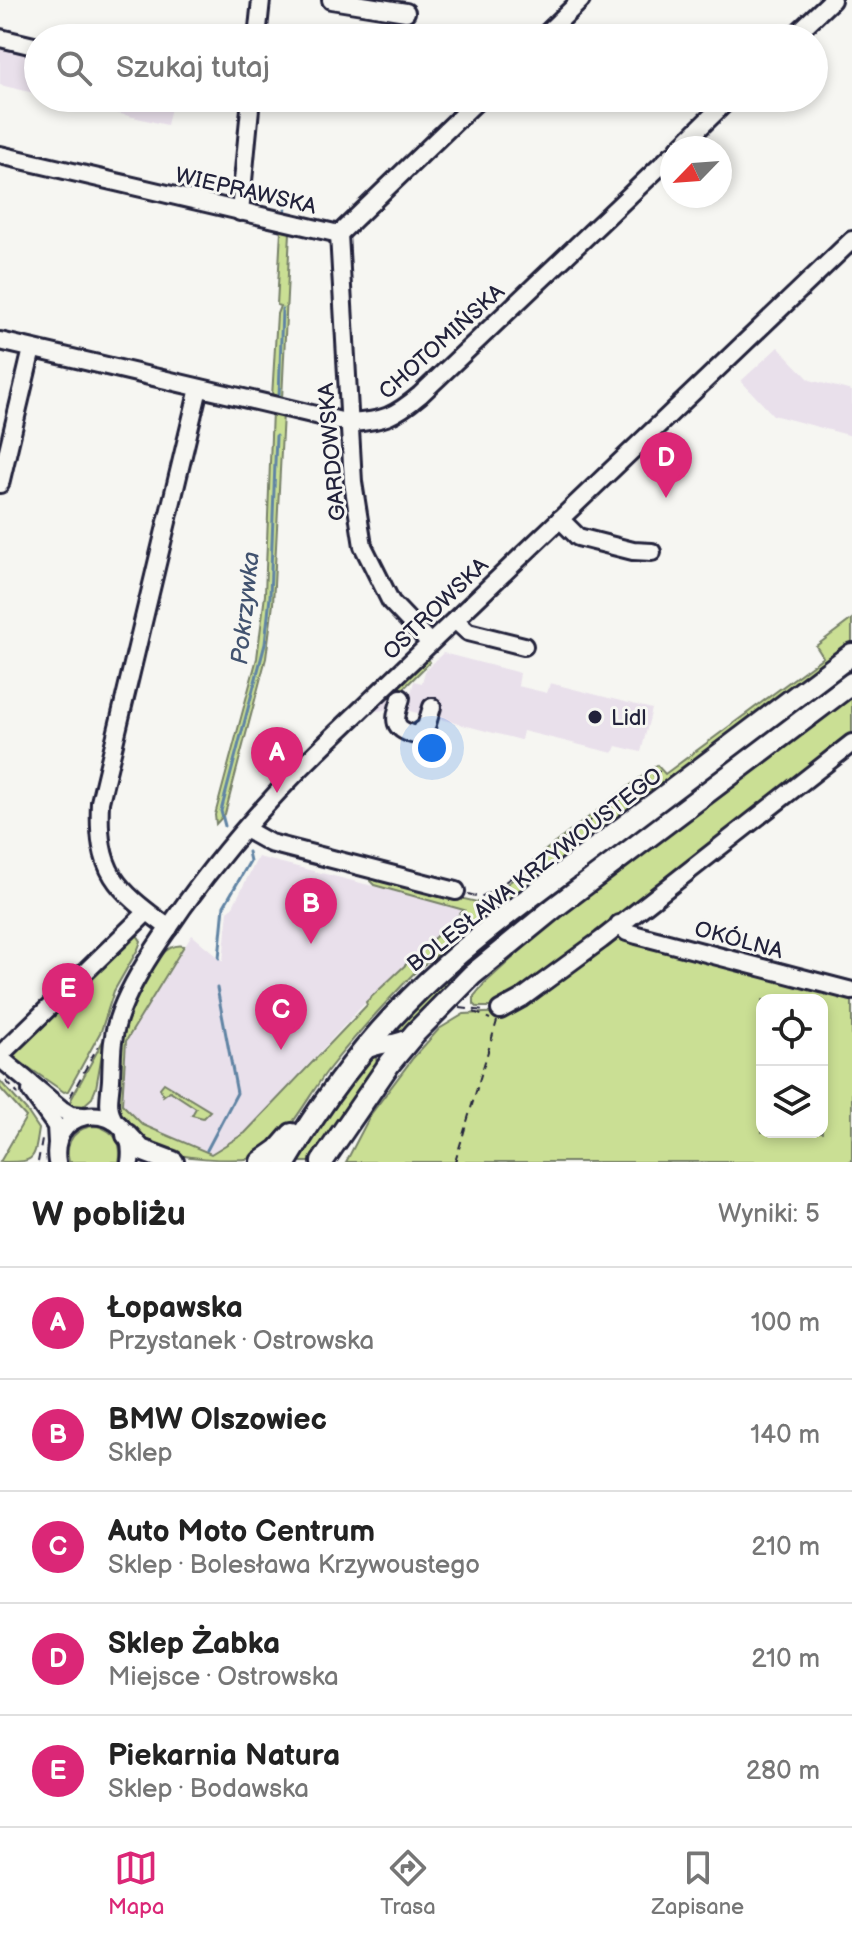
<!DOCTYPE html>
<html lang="pl">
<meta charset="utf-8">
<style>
body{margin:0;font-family:"Balsamiq Sans",sans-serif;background:#f2f2f2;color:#222}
.controls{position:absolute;right:24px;bottom:24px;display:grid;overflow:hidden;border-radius:16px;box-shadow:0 4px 12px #0003}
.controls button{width:72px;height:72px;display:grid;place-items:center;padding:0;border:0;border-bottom:2px solid #e0e0e0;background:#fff;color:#222;font:40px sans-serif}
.compass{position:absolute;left:660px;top:136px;width:72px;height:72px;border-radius:50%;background:#fff;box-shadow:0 4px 12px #0003;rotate:245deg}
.you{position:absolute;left:432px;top:748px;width:28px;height:28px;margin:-20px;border:6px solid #fff;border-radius:50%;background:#1a73e8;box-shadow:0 0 0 12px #1a73e833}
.badge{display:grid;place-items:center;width:52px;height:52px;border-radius:50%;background:#db2777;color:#fff;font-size:26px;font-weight:700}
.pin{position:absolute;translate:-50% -66px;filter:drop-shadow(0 2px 4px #0008)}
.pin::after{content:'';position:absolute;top:42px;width:28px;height:24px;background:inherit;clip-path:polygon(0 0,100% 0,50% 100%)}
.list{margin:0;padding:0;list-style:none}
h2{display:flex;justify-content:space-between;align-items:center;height:104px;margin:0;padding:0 32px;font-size:34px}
h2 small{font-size:26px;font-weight:400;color:#767676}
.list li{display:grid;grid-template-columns:52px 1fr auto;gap:24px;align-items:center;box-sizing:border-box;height:112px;padding:0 32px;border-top:2px solid #e0e0e0}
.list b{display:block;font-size:30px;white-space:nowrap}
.list p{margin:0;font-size:26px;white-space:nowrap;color:#767676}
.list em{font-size:26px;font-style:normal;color:#767676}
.icon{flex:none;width:44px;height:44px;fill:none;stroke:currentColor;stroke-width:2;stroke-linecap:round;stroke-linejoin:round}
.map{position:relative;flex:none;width:852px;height:1162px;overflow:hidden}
.search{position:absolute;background:#fff;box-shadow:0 4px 12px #0003;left:24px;right:24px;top:24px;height:88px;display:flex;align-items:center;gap:20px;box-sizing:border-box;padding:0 28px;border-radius:44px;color:#767676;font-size:30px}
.sheet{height:664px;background:#fff}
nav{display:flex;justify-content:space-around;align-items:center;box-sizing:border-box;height:112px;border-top:2px solid #e0e0e0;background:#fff;font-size:22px;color:#767676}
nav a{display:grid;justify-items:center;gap:4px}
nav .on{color:#db2777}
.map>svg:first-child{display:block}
.built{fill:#e9e0eb}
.green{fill:#cadf94;stroke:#768068;stroke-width:2;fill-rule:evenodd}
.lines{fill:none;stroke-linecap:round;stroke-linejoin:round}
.stream{stroke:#6184a4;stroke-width:3}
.minor-casing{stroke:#22223b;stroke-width:22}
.major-casing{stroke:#22223b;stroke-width:26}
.path{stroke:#22223b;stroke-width:2;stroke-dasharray:8 6;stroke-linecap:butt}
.minor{stroke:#f6f6f2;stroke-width:16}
.major{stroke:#f6f6f2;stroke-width:20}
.poi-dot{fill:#22223b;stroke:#f6f6f2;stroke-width:3}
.labels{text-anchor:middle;stroke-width:6;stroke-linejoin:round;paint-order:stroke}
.street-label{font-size:22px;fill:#22223b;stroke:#f6f6f2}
.poi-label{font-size:22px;fill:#22223b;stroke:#f6f6f2;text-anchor:start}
.water-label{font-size:24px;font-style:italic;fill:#425370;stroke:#f6f6f2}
</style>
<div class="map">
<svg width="852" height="1162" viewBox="0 0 852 1162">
<rect width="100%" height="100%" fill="#f6f6f2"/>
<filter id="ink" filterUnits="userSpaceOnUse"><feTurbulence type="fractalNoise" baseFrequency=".0125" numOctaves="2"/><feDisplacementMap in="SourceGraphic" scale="16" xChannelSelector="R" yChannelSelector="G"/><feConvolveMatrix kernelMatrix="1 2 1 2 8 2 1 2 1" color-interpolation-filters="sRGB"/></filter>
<g filter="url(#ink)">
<g class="built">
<polygon points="0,42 38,51 38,94 0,85"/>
<polygon points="53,98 173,98 167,125"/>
<polygon points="778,347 810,380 852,391 852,436 773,415 741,381"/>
<polygon points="443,653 520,673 518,686 547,693 550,683 652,709 641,752 616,746 613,753 523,731 521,740 390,706 384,710 370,712 397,684 398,692 410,697 414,681 422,683 425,671"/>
<polygon points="258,857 464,909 366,1002 245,1133 212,1153 206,1153 143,1125 122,1104 126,1042 192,935 223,961 228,911 233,906"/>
</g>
<g class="green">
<polygon points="281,230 290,232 282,399 272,397 277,314 280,306 277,305"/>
<polygon points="272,410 283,413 273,604 266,658 225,814 216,824 215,815 257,658 265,595"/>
<path d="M 852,619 L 852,643 L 417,970 C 386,1002 356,1034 328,1070 C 306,1099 288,1140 255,1158 C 228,1162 181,1158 154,1149 C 143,1146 139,1138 133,1129 C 128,1123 119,1118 116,1111 C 110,1094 118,1067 120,1050 C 123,1023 152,939 184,946 L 126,1041 L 122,1104 L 143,1125 L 211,1154 L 245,1133 L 367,1005 L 366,1002 L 464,910 L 374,885 L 370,881 L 371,877 L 481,903 L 546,855 L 543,852 L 657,765 L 665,774 L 823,657 L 816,646 Z"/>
<polygon points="426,655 430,662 400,692 397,691 397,684"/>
<polygon points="852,662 852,675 402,1038 396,1026 454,966"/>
<polygon points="852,695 852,737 604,936 493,1007 477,1007 474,1004 474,996 484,984 561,914"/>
<polygon points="135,932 141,941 138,949 114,991 101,1031 68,1091 64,1092 15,1058 14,1053"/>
<path d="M 614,936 L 623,936 L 852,995 L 852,1162 L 346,1162 L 371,1114 L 413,1058 L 439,1029 L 464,1014 L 505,1012 ZM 762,1000 L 822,1000 L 822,1132 L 762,1132 Z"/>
<polygon points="105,1037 96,1088 92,1098 82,1107 67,1107"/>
<polygon points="370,1052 376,1057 377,1066 315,1162 293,1162"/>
<path d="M 0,1081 L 27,1111 L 39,1129 C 34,1162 35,1162 0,1162 L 26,1117 L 0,1088 Z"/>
<polygon points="164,1083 210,1111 203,1118 192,1115 196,1108 170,1091 163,1096 160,1088"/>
<path d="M 97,1126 C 115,1131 123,1144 119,1162 L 69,1162 C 64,1141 76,1126 97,1126 Z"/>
</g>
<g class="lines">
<g class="stream">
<polyline points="285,214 287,197"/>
<polyline points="279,397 282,309"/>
<polyline points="225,826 221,811 265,644 270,597 276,436"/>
<polyline points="219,958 224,906 250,861 248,852"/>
<polyline points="207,1150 237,1093 217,988"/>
</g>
<defs>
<g id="minor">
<polyline points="331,0 406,12"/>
<polyline points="0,38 38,47"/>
<polyline points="257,38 261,0"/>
<polyline points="542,38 581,0"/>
<polyline points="792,38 832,0"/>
<polyline points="679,148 730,98"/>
<polyline points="0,155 339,234 480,98"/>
<polyline points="240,212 251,98"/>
<polyline points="339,234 353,482 363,546 391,602 430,643"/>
<path d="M 0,341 L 350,423 C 383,421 394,417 420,395 L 672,155"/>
<polyline points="0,484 32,349"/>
<polyline points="560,519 578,537 633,551 652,552"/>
<polyline points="455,620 468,632 524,646"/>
<path d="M 401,698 C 395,719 390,728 415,735 L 426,727 L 432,707"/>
<polyline points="245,829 270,843 456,891"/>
<polyline points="619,924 627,932 637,935 852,991"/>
<path d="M 169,928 C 114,887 97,873 100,802 L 199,388"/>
<polyline points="500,1010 522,998 601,940 852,743"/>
<path d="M 364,1051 C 379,1042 399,1046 413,1035"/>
<polyline points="0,1055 147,912"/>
<polyline points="0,1058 61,1109 71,1115 83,1116"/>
<polyline points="31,1091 56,1126 57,1143"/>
<path d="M 114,1121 C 106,1107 110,1095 111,1080 C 112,1058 111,1040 118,1019 C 127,991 144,964 161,939 C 208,868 264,803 325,744 L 852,240"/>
<path d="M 57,1162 C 47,1100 140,1100 130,1162"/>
</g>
<g id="major">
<polyline points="127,1135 141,1150 173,1162"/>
<polyline points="261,1162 278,1150 292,1134"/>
<path d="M 286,1162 C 329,1089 382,1021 446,965 C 499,918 558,877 614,834 C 693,774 773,714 852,654"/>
<polyline points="322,1162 390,1063 415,1033 472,975 554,908 852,683"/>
</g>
</defs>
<use href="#minor" class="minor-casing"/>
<use href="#major" class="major-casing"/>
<g class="path">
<polyline points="468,894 480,897 491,892 661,770"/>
<polyline points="460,1008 485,1011"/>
<polyline points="474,1012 490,1019"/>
<polyline points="6,1081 18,1094"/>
<polyline points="70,1097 98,1046"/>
<polyline points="38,1162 42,1140"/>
<polyline points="455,1162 497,1021"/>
</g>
<use href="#minor" class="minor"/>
<use href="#major" class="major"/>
</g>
</g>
<circle class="poi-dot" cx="595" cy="717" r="8"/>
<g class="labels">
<g class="street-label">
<text transform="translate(246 190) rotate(13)" y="8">WIEPRAWSKA</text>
<text transform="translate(441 341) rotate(-42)" y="8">CHOTOMIŃSKA</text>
<text transform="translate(331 452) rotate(-95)" y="8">GARDOWSKA</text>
<text transform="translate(435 608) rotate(-44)" y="8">OSTROWSKA</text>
<text transform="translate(534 869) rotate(-38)" y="8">BOLESŁAWA KRZYWOUSTEGO</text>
<text transform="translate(739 939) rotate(15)" y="8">OKÓLNA</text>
</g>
<g class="poi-label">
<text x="611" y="725">Lidl</text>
</g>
<g class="water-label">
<text transform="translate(245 608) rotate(-84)" y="8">Pokrzywka</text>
</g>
</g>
</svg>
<div class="controls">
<button><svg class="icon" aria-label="locate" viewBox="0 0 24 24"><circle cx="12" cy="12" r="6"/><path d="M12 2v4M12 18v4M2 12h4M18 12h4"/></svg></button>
<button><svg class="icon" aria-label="layers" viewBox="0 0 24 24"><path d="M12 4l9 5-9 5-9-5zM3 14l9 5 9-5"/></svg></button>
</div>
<svg class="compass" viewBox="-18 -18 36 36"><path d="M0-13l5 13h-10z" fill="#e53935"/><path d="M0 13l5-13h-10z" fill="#767676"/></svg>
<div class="you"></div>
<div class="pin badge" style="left:277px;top:793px">A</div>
<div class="pin badge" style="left:311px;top:944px">B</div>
<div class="pin badge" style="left:281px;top:1050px">C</div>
<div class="pin badge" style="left:666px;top:498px">D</div>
<div class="pin badge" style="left:68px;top:1029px">E</div>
<div class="search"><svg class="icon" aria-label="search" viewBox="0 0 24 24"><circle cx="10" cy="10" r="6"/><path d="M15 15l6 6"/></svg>Szukaj tutaj</div>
</div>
<section class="sheet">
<h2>W pobliżu<small>Wyniki: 5</small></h2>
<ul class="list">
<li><span class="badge">A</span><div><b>Łopawska</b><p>Przystanek · Ostrowska</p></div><em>100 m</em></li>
<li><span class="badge">B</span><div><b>BMW Olszowiec</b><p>Sklep</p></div><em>140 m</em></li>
<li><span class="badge">C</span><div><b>Auto Moto Centrum</b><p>Sklep · Bolesława Krzywoustego</p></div><em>210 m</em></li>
<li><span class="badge">D</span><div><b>Sklep Żabka</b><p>Miejsce · Ostrowska</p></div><em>210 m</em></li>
<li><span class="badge">E</span><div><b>Piekarnia Natura</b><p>Sklep · Bodawska</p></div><em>280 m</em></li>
</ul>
</section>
<nav>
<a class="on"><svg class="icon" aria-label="map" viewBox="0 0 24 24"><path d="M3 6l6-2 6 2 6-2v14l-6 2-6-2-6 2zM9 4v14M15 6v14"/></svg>Mapa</a>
<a><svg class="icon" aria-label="directions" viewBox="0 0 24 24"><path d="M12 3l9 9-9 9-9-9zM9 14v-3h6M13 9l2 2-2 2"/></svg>Trasa</a>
<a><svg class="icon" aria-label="saved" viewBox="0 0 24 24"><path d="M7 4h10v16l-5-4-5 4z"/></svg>Zapisane</a>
</nav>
